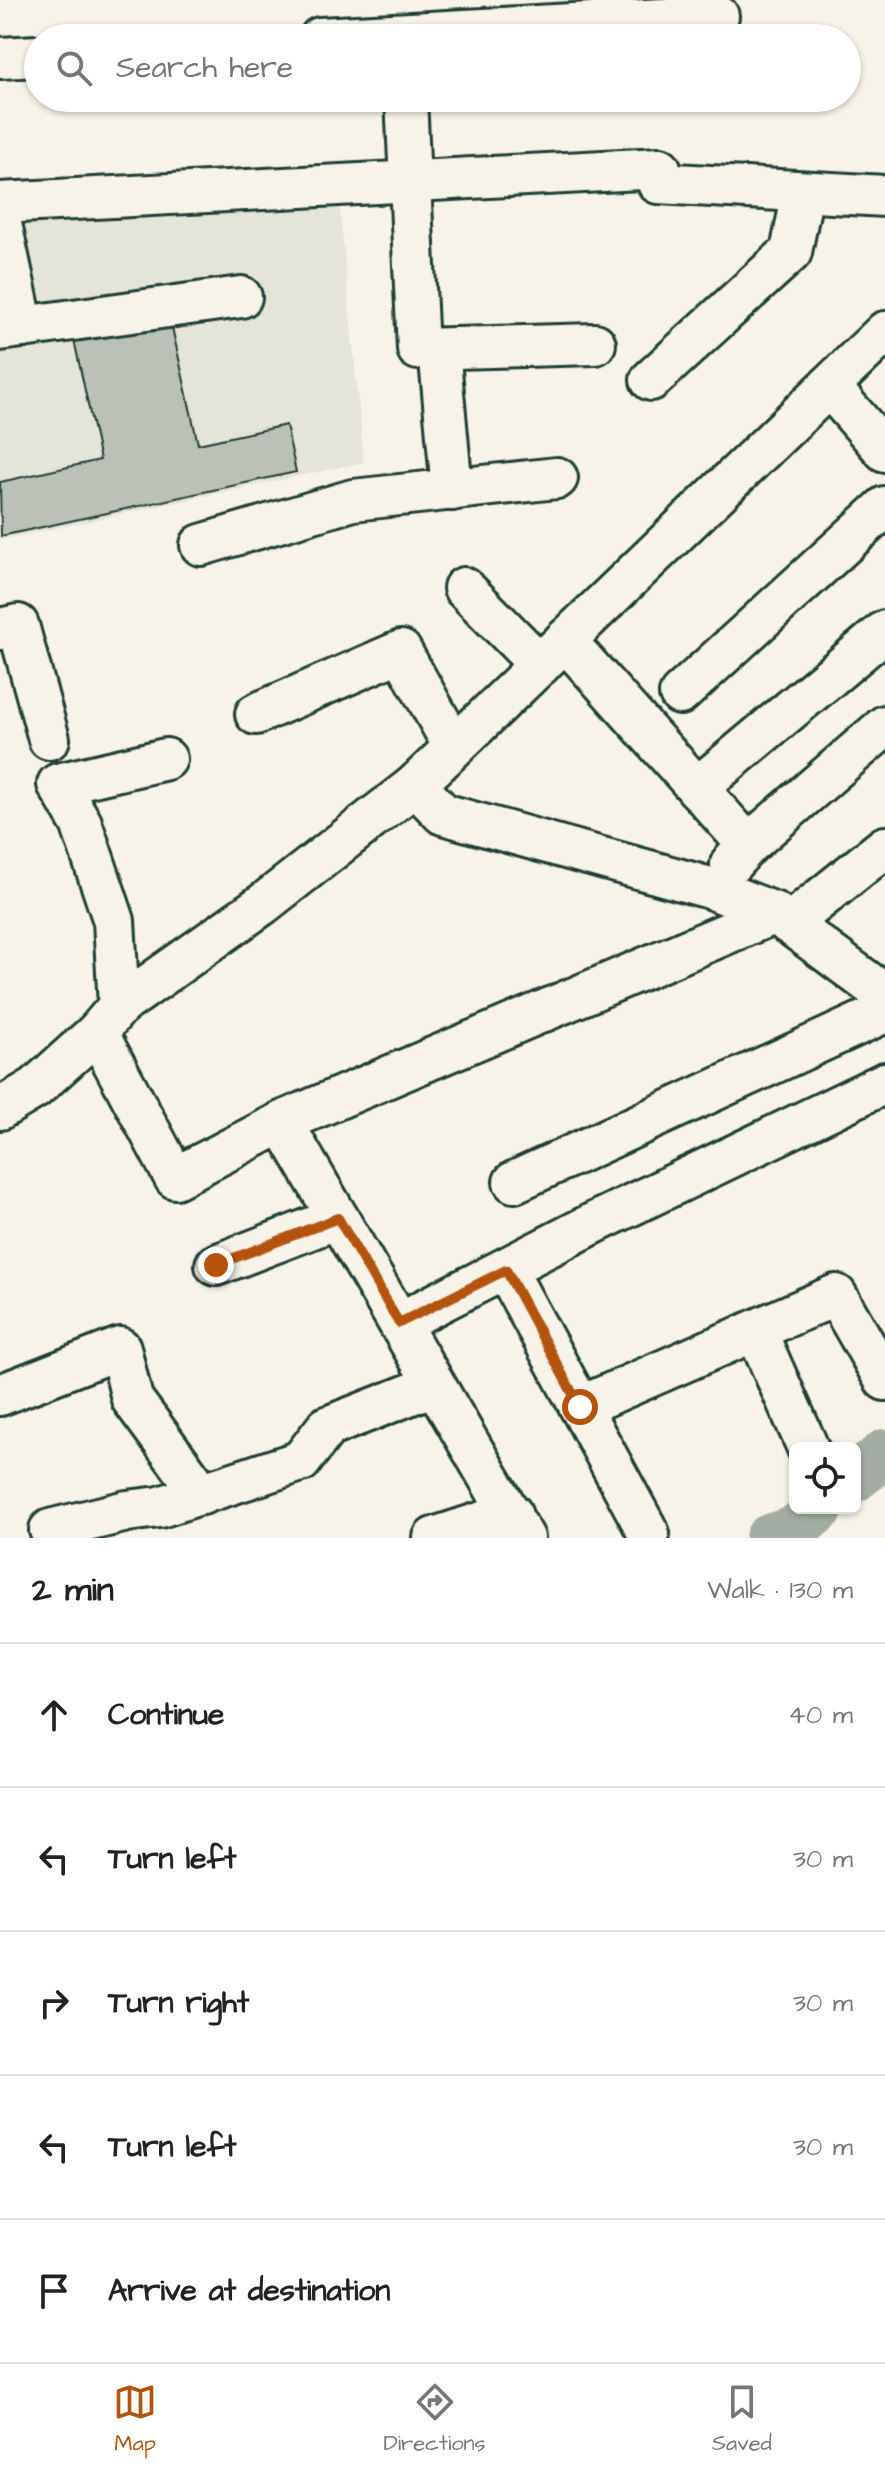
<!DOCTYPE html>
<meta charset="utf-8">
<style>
body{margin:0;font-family:"Architects Daughter",sans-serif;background:#f2f2f2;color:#222}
.controls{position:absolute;right:24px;bottom:24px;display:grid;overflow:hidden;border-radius:12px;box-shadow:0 2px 6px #0004}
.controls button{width:72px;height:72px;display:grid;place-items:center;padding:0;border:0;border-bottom:2px solid #e0e0e0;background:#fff;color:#222;font:40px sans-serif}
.stop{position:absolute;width:24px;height:24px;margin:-18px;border:6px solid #b45309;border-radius:50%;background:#fff}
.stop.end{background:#b45309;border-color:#fff;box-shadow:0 2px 8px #0008}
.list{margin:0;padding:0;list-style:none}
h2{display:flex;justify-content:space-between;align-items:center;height:104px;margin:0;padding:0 32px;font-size:34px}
h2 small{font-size:26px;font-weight:400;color:#767676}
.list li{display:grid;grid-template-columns:52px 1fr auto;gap:24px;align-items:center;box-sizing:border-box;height:144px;padding:0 32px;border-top:2px solid #e0e0e0}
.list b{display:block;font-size:30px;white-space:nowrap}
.list em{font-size:26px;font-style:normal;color:#767676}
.icon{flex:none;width:44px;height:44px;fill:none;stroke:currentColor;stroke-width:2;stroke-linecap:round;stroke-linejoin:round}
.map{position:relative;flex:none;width:885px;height:1538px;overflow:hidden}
.search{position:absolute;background:#fff;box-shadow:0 2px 6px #0004;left:24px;right:24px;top:24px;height:88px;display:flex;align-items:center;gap:20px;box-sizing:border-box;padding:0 28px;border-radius:44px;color:#767676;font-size:30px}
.sheet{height:824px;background:#fff}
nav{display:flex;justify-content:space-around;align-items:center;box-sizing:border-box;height:112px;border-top:2px solid #e0e0e0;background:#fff;font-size:22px;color:#767676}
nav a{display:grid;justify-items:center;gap:4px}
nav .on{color:#b45309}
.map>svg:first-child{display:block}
.built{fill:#e5e4d9}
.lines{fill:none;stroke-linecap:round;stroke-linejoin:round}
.river{stroke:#a4ada3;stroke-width:48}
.building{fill:#bbc1b6;stroke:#1f3d34;stroke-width:2}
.minor-casing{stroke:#1f3d34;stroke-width:46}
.minor{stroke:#f7f3e8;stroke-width:40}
.route{stroke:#b45309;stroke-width:10}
</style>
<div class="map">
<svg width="885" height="1538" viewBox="0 0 885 1538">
<rect width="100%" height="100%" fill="#f7f3e8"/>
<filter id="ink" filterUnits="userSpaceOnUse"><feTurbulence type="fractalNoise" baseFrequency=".0125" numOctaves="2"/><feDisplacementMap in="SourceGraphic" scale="16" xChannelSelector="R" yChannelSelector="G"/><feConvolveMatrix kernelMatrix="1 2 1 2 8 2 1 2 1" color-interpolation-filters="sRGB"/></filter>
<g filter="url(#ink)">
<polygon class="built" points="339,199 364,462 0,540 0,215"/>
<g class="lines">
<g class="river">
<polyline points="855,1478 885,1453"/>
<polyline points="769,1538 794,1530 820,1508"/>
</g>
</g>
<polygon class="building" points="169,314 198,444 286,425 296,472 1,536 0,482 100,460 73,335"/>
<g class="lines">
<defs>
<g id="minor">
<polyline points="320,38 718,16"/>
<polyline points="0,58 38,56"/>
<polyline points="406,98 418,349 595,344"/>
<polyline points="0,203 660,168 658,183 885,196"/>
<polyline points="0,219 23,327"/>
<polyline points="0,330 241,297"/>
<polyline points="439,349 452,490"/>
<polyline points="651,380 791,252 803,192"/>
<polyline points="829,386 885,451"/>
<polyline points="201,545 353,500 557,478"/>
<polyline points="464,588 540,665"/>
<polyline points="0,629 18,625 49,739"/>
<polyline points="565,640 748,845"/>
<polyline points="680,694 885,507"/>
<polyline points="256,714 401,651 454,747"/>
<polyline points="415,785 443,814 710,888 775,913 885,995"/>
<polyline points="697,788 885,631"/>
<polyline points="731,864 748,845 885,726"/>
<polyline points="789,924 885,847"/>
<polyline points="119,1006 114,921 81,823 58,784 166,759"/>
<polyline points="97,1032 175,1178 282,1122 775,913"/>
<polyline points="0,1109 35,1088 97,1032 119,1006 263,904 415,785 885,332"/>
<polyline points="282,1122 524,1538"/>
<polyline points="514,1182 885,1012"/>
<polyline points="216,1265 338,1218"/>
<polyline points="506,1270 649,1534"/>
<polyline points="399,1323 598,1221 885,1083"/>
<polyline points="756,1331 808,1448"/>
<polyline points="0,1395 120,1348 132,1399 202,1494"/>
<polyline points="580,1407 836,1295 885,1380"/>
<polyline points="50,1530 127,1511 160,1507 301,1461 327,1427 434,1385"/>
<polyline points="434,1538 511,1513"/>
</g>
</defs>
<use href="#minor" class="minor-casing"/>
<use href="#minor" class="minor"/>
</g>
</g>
<g class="lines" filter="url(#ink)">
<polyline class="route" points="216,1265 338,1218 399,1323 506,1270 580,1407"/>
</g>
</svg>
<div class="controls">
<button><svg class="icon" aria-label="locate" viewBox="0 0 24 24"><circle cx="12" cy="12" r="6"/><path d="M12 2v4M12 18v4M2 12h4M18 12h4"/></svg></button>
</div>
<div class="stop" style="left:580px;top:1407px"></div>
<div class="stop end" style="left:216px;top:1265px"></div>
<div class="search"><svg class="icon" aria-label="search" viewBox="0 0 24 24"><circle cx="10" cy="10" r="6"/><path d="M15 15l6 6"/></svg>Search here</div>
</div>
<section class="sheet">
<h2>2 min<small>Walk · 130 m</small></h2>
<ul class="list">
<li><svg class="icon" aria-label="ahead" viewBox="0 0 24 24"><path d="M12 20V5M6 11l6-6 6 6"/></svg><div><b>Continue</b></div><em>40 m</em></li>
<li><svg class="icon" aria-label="left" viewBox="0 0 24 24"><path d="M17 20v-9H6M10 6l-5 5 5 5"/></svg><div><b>Turn left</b></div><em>30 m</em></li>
<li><svg class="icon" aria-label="right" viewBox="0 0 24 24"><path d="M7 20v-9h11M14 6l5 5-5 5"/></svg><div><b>Turn right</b></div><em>30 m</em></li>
<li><svg class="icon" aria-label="left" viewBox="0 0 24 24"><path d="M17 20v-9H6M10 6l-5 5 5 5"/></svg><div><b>Turn left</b></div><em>30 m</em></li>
<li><svg class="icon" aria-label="arrive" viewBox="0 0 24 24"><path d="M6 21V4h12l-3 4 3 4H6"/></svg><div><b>Arrive at destination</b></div></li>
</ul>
</section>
<nav>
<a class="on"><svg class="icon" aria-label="map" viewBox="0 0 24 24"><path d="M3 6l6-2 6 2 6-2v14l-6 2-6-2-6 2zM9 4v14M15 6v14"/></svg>Map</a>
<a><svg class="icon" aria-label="directions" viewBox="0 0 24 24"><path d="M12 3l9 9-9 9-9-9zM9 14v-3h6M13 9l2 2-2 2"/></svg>Directions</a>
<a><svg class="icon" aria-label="saved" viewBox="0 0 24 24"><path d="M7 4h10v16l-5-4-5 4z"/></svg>Saved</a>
</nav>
